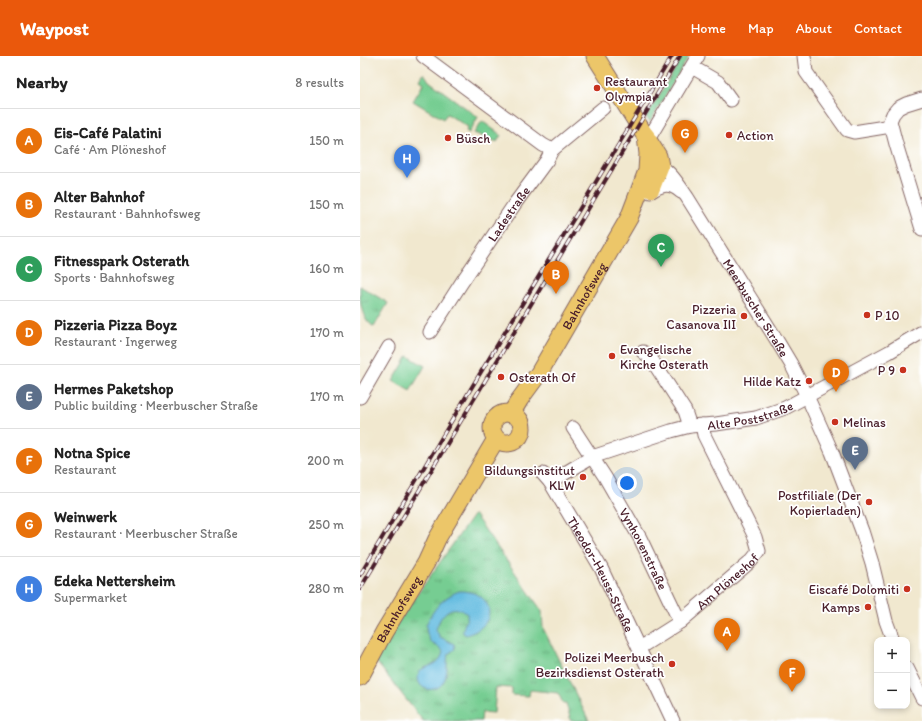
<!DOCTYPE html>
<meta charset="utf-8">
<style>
body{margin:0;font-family:Itim,sans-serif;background:#f6f6f6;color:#222}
.controls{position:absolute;right:12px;bottom:12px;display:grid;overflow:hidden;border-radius:8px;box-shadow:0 2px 6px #0003}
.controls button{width:36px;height:36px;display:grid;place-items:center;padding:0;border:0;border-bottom:1px solid #e0e0e0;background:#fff;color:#222;font:20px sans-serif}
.you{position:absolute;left:267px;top:427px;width:14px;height:14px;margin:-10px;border:3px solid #fff;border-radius:50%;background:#1a73e8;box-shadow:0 0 0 6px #1a73e833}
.badge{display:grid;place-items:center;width:26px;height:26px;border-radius:50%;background:#ea580c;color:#fff;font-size:13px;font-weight:700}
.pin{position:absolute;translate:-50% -33px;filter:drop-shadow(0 1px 2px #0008)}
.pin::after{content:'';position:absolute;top:21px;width:14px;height:12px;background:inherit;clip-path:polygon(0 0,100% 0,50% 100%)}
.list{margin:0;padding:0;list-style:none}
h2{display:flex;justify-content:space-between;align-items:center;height:52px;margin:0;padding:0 16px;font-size:17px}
h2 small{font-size:13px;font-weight:400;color:#767676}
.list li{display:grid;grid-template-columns:26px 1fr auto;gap:12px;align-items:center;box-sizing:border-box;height:64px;padding:0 16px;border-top:1px solid #e0e0e0}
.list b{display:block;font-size:15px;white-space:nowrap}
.list p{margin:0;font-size:13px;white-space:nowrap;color:#767676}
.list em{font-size:13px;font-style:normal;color:#767676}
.map{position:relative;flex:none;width:562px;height:665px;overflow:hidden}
header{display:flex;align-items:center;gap:24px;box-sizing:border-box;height:56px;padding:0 20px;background:#ea580c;color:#fff}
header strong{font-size:19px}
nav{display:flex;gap:22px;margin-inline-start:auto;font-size:14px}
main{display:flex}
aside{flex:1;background:#fff}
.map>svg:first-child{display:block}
.green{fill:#76cd92;stroke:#60765e}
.park{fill:url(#park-tufts);stroke:#60765e}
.water{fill:#62bbe0;stroke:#566d86}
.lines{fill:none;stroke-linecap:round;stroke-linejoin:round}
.minor-casing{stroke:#846564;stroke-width:15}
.major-casing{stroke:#846564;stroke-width:19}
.minor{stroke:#fff;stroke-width:13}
.major{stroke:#ecc669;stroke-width:17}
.rail-casing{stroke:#4a1f2b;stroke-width:4}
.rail{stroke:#fff;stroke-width:2.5;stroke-dasharray:8;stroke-linecap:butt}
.poi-dot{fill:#c8321e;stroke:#fff;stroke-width:1.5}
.labels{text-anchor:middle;stroke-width:3.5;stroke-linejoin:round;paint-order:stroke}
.poi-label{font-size:13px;fill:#4a1f2b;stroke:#fff;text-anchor:end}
.street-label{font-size:13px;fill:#4a1f2b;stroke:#fff}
</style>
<header>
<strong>Waypost</strong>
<nav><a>Home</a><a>Map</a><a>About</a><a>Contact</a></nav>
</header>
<main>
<aside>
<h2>Nearby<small>8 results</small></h2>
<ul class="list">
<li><span class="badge" style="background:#e8710a">A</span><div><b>Eis-Café Palatini</b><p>Café · Am Plöneshof</p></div><em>150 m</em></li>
<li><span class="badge" style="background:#e8710a">B</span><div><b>Alter Bahnhof</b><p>Restaurant · Bahnhofsweg</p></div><em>150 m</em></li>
<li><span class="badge" style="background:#2e9e5b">C</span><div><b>Fitnesspark Osterath</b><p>Sports · Bahnhofsweg</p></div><em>160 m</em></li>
<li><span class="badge" style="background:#e8710a">D</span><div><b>Pizzeria Pizza Boyz</b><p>Restaurant · Ingerweg</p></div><em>170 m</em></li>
<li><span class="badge" style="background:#5c6f8a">E</span><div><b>Hermes Paketshop</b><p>Public building · Meerbuscher Straße</p></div><em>170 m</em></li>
<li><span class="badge" style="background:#e8710a">F</span><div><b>Notna Spice</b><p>Restaurant</p></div><em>200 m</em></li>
<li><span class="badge" style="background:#e8710a">G</span><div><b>Weinwerk</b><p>Restaurant · Meerbuscher Straße</p></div><em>250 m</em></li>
<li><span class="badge" style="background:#3f7fe0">H</span><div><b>Edeka Nettersheim</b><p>Supermarket</p></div><em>280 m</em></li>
</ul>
</aside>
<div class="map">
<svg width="562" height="665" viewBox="0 0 562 665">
<defs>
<pattern id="park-tufts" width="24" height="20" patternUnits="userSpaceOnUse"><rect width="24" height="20" fill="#76cd92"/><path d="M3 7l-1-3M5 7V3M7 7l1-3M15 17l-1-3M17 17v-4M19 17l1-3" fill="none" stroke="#63a677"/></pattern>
</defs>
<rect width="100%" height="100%" fill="#fff"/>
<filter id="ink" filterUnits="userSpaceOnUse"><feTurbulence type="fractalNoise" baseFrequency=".025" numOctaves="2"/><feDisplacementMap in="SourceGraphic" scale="8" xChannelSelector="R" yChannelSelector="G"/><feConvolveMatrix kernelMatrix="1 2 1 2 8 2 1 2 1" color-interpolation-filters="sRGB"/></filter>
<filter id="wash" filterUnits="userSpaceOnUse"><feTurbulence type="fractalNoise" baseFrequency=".012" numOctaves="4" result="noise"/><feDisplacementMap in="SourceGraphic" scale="16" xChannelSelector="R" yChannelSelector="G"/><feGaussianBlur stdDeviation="0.9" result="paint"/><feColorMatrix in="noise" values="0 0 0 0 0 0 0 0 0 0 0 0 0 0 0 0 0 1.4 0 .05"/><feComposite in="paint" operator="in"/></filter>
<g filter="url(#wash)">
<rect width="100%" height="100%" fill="#f1e8cf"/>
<g class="green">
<polygon points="323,0 329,0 290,66 286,61"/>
<polygon points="64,17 69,25 118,61 109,77 106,75 108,71 87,58 83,63 53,45 64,27 60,24"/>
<polygon points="122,65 141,79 137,86 114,77"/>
<polygon points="48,300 65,310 50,335 33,325"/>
</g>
<g class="park">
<path d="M 0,230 L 28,247 L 14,271 C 0,261 0,246 0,230 Z"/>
<polygon points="114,458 182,555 183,572 229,665 211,665 206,647 203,647 198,637 170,634 169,640 152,639 152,632 136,631 134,657 122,656 121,665 63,665 15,604 30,577"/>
</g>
<path class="water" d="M 99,535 C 134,534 141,569 106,579 L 103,577 C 102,570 108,564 107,558 C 104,556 101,553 98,553 C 86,550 78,565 76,574 L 80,581 L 94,588 L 95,593 L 88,598 C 86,607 89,619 82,628 C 75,637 57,635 58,620 C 59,607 78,615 83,596 C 81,591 78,591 73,588 C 68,584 66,575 66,569 C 73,553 83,541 99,535 Z"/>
</g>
<g filter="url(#ink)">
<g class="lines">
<defs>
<g id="minor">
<polyline points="63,0 183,89 192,94"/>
<polyline points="444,0 446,16 487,74 494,76 531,70"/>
<polyline points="332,11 358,26 371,44"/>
<polyline points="562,43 546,48 538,52 533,58 530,65 536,88 562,173"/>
<polyline points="286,80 292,77 338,0"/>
<path id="s1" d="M 292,111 L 300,110 C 312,117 319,130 327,141 L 416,283 L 431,308 L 447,340 L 472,396 L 502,475 L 512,507 L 526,565 L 533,584"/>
<path d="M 290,136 C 302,128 310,126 321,136"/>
<path id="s2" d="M 70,276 L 102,226 L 156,146 L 187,104 L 192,94 L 243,52"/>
<polyline points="283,296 290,301 325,355 330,370"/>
<polyline points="0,341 29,291"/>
<path id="s3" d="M 213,372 L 245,421 L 280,482 L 320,566"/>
<path id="s4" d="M 183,418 L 190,426 L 241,512 L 313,665"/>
<path id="s5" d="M 190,426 L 232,401 L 311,375 L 330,370 L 356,368 L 396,362 L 425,352 L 529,296 L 562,276"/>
<path id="s6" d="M 279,592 L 320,566 L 392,504 L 399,495 L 395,481 L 344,379 L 342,369"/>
<polyline points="547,612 562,642"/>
</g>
<g id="major">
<polyline points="235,0 298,100 300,110 291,133"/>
<circle cx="147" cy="372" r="15"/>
<path id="s7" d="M 151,358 L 160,343 L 179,317 L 269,162 L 287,115 L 288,98 L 286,80"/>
<path id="s8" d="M 0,621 L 24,576 L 66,507 L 77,483 L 136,383"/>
</g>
</defs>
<use href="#minor" class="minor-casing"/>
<use href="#major" class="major-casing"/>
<use href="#minor" class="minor"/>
<use href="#major" class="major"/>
<defs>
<g id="rail">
<polyline points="0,519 101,349 312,0"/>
<polyline points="0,533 320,0"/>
</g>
</defs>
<use href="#rail" class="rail-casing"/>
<use href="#rail" class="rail"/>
</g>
</g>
<g class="poi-dot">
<circle cx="237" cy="32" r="4"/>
<circle cx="369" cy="79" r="4"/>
<circle cx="88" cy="82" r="4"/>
<circle cx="507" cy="259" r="4"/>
<circle cx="384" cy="260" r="4"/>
<circle cx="252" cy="300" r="4"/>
<circle cx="543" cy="314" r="4"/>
<circle cx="141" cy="321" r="4"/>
<circle cx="449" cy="325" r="4"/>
<circle cx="475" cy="366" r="4"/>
<circle cx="223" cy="421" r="4"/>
<circle cx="509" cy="446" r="4"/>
<circle cx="547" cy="533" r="4"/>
<circle cx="508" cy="551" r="4"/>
<circle cx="312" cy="608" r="4"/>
</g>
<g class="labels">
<g class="poi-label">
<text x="245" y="30" text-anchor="start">Restaurant<tspan x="245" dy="15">Olympia</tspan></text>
<text x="377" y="84" text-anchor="start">Action</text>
<text x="96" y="87" text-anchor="start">Büsch</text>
<text x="376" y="258">Pizzeria<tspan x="376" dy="15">Casanova III</tspan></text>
<text x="515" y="264" text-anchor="start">P 10</text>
<text x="260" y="298" text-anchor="start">Evangelische<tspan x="260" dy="15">Kirche Osterath</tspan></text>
<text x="535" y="319">P 9</text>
<text x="149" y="326" text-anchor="start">Osterath Of</text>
<text x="441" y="330">Hilde Katz</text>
<text x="483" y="371" text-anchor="start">Melinas</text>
<text x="215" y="419">Bildungsinstitut<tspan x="215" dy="15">KLW</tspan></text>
<text x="501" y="444">Postfiliale (Der<tspan x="501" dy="15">Kopierladen)</tspan></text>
<text x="539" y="538">Eiscafé Dolomiti</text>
<text x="500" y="556">Kamps</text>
<text x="304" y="606">Polizei Meerbusch<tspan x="304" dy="15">Bezirksdienst Osterath</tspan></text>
</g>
<g class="street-label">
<text dy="5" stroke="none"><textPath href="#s2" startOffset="142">Ladestraße</textPath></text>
<text dy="5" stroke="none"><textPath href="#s7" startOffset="139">Bahnhofsweg</textPath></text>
<text dy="5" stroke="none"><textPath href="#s1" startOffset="180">Meerbuscher Straße</textPath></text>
<text dy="5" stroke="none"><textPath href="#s5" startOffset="213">Alte Poststraße</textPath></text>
<text dy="5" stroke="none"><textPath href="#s3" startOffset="140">Vynhovenstraße</textPath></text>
<text dy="5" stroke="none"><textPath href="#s4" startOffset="116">Theodor-Heuss-Straße</textPath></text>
<text dy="5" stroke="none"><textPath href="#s6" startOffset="111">Am Plöneshof</textPath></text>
<text dy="5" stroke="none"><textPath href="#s8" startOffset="78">Bahnhofsweg</textPath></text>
</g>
</g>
</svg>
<div class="controls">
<button>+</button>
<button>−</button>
</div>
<div class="you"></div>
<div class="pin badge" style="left:367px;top:595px;background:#e8710a">A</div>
<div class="pin badge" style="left:196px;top:238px;background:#e8710a">B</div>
<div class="pin badge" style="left:301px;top:211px;background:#2e9e5b">C</div>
<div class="pin badge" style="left:476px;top:336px;background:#e8710a">D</div>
<div class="pin badge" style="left:495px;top:414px;background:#5c6f8a">E</div>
<div class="pin badge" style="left:432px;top:636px;background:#e8710a">F</div>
<div class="pin badge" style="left:325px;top:97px;background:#e8710a">G</div>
<div class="pin badge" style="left:47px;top:122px;background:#3f7fe0">H</div>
</div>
</main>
